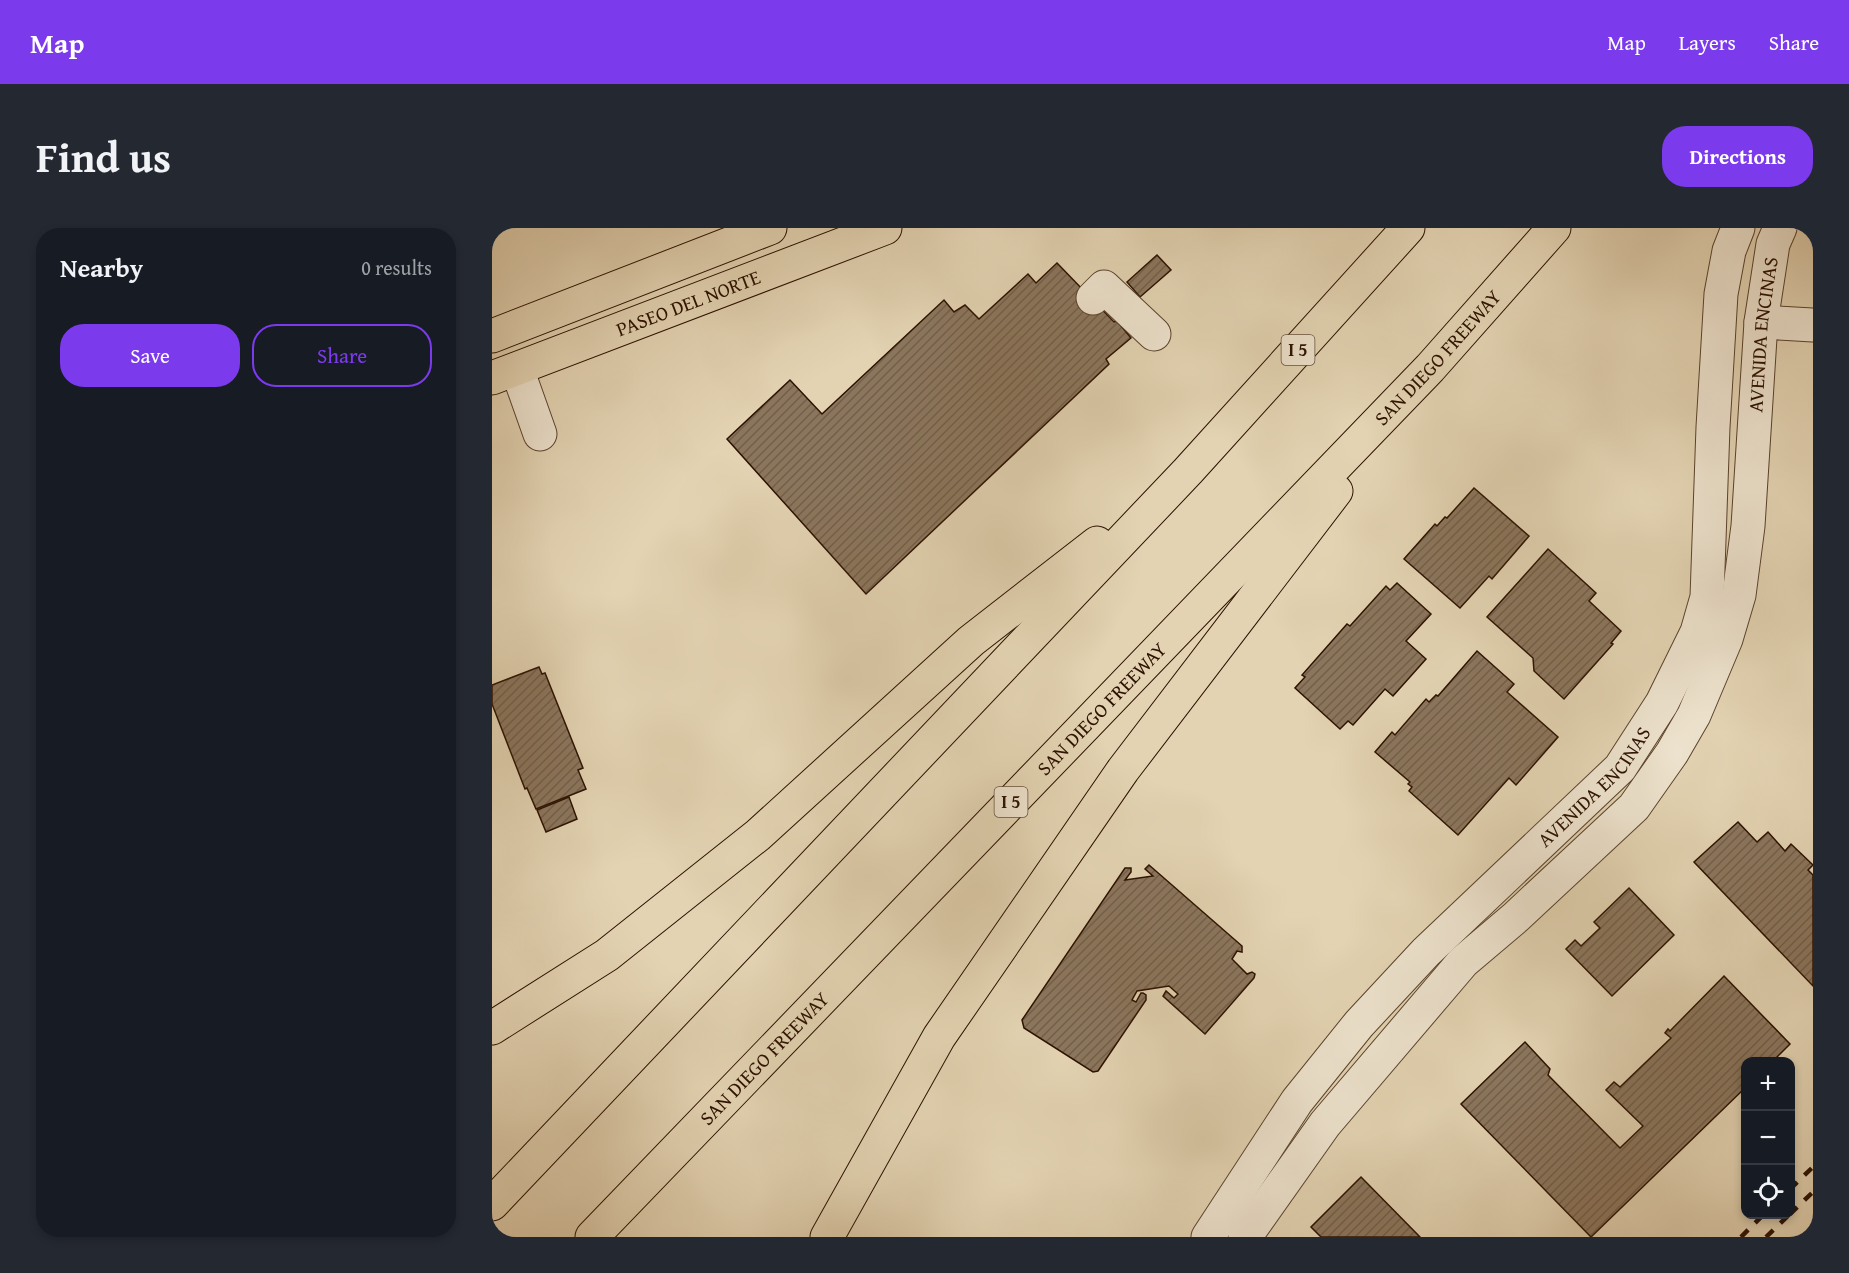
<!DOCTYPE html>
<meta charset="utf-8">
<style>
body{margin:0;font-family:"Gentium Book Plus",serif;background:#242831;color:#f1f3f6}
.controls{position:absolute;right:18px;bottom:18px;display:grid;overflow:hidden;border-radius:12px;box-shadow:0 3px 9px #0003}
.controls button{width:54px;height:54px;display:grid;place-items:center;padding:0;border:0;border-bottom:2px solid #363941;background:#171b24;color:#f1f3f6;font:30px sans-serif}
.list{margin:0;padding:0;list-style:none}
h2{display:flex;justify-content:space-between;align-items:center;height:78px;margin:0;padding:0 24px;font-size:26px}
h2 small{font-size:20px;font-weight:400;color:#9ea1a6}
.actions{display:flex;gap:12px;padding:18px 24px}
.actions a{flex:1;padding:14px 0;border:2px solid #7c3aed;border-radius:24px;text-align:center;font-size:21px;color:#7c3aed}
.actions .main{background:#7c3aed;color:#fff}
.icon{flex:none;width:33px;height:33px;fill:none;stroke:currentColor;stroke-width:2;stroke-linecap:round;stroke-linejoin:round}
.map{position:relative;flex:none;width:1321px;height:1009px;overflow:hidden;border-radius:24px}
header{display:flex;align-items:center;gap:36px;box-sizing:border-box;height:84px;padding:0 30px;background:#7c3aed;color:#fff}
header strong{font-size:28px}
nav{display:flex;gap:33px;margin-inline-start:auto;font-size:21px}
.intro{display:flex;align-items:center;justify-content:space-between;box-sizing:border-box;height:144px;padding:0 36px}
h1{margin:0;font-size:42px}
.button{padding:15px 27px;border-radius:24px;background:#7c3aed;color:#fff;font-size:21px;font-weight:700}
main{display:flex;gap:36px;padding:0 36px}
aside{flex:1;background:#171b24;border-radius:24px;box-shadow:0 3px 9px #0003}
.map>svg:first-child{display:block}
.building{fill:url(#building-hatch);stroke:#2c1100;stroke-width:1.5}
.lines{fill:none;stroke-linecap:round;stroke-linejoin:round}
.minor-casing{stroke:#5a422c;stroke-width:35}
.major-casing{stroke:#2c1100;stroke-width:35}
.highway-casing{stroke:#2c1100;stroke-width:35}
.minor{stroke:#ede2cd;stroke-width:33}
.major{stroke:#e3d3b2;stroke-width:33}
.highway{stroke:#e3d3b2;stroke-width:33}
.rail{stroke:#2c1100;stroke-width:4.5;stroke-dasharray:10 10;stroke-linecap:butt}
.labels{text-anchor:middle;stroke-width:6;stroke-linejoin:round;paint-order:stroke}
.shield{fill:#ede2cd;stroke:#66503e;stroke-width:1.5}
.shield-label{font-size:18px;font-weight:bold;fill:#2c1100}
.street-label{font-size:20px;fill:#2c1100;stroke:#ede2cd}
</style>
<header>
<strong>Map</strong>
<nav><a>Map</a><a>Layers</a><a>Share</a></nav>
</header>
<div class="intro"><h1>Find us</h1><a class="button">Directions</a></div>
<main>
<aside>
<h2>Nearby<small>0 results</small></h2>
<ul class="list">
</ul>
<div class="actions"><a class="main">Save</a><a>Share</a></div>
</aside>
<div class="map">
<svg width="1321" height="1009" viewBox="0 0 1321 1009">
<defs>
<pattern id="building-hatch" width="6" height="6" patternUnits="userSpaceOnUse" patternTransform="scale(1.5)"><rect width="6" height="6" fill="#8b765d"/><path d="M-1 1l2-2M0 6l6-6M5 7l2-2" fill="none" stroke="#725f4a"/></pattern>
</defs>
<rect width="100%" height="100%" fill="#e3d3b2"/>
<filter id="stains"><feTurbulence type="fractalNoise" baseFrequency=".00333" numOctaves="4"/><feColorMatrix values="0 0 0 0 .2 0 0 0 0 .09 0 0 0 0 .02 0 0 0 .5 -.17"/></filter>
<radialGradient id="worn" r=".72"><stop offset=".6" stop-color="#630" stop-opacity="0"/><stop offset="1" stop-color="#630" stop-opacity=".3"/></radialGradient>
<g class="building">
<polygon points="665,27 679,42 648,69 635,54"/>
<polygon points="565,35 622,94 625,93 639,110 614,131 617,136 374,366 235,211 298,152 330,186 452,72 462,84 473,77 487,91 536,46 544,55"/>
<polygon points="982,260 1037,308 1000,351 997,348 968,380 912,331 943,296 945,298 953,289 955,290"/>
<polygon points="1056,321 1104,365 1097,373 1129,403 1119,415 1121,416 1072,471 1042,443 1041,430 995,389"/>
<polygon points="905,355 939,386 914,413 934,431 901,468 893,461 861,497 856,493 848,501 803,460 813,449 810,447 855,396 858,398 894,358 898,362"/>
<polygon points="985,423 1022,456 1015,464 1066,509 1024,557 1017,550 966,607 917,563 920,559 916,556 918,554 883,524 900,504 903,507 934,471 937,474 944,467 946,468"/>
<polygon points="47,439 50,446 53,445 91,540 86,542 94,561 44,581 35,560 33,561 0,476 0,457"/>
<polygon points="77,569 85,591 54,604 45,582"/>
<polygon points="1246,594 1265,614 1276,604 1293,623 1299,616 1321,637 1316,642 1321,647 1321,758 1202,634"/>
<polygon points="657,637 750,718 750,724 745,723 740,731 755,746 760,744 763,746 762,750 713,806 671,768 674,763 682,770 686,766 677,758 645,763 640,772 644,774 649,765 651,765 654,767 654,772 606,843 601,844 532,800 530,792 633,640 639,640 639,644 633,652 661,648 653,641"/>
<polygon points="1137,660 1182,707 1120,768 1074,721 1083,712 1089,718 1108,700 1102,694"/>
<polygon points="1232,748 1298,816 1280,834 1254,834 1254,859 1099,1009 969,876 1033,814 1058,841 1056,847 1128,920 1151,898 1114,862 1122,854 1128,859 1179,810 1173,805 1176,801 1178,803"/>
<polygon points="869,949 928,1009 829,1009 819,999"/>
</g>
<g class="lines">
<defs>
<g id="minor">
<polyline points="601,70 612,59 662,106"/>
<polyline points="1269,94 1321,97"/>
<polyline points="25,141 48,206"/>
<path id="s1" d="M 716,1009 L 805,873 L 867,796 L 934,724 L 1128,540 L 1170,475 L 1205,404 L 1215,369 L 1221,199 L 1229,66 L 1237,23 L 1246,0"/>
<path id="s2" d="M 753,1009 L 833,896 L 971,734 L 1024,689 L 1142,579 L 1180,525 L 1202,487 L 1234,411 L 1247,367 L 1256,298 L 1269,94 L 1281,16 L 1288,0"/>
</g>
<g id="major">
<polyline points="0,108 278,0"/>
<path id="s3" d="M 0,150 L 393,0"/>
</g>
<g id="highway">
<polyline points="0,800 115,727 266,607 479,413 605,315"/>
<polyline points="0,976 696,243 916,0"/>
<path id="s4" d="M 100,1009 L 938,140 L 1062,0"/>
<polyline points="335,1009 447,809 631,542 844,263"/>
</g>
</defs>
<use href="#minor" class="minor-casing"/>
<use href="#major" class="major-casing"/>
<use href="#highway" class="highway-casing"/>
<use href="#minor" class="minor"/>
<use href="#major" class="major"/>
<use href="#highway" class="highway"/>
<g class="rail">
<polyline points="1298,961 1321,939"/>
<polyline points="1298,986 1321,964"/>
<polyline points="1249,1009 1272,986"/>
<polyline points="1274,1009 1298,986"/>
</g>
</g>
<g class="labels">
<g class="shield">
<rect x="789.5" y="107" width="33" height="30" rx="4.5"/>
<rect x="502.5" y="559" width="33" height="30" rx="4.5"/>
</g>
<g class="shield-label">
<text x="806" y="128">I 5</text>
<text x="519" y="580">I 5</text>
</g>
<g class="street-label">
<text dy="7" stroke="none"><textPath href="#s3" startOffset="210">PASEO DEL NORTE</textPath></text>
<text dy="7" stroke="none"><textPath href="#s2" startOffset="1082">AVENIDA ENCINAS</textPath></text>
<text dy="7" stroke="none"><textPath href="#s4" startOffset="1220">SAN DIEGO FREEWAY</textPath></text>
<text dy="7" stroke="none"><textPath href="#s4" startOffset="734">SAN DIEGO FREEWAY</textPath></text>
<text dy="7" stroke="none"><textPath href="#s1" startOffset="596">AVENIDA ENCINAS</textPath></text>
<text dy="7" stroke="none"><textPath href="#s4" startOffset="248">SAN DIEGO FREEWAY</textPath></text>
</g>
</g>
<rect width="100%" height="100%" filter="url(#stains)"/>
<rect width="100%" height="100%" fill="url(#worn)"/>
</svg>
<div class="controls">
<button>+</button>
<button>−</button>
<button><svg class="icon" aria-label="locate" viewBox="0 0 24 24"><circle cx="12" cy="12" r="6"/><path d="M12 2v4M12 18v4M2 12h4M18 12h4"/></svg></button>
</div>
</div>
</main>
